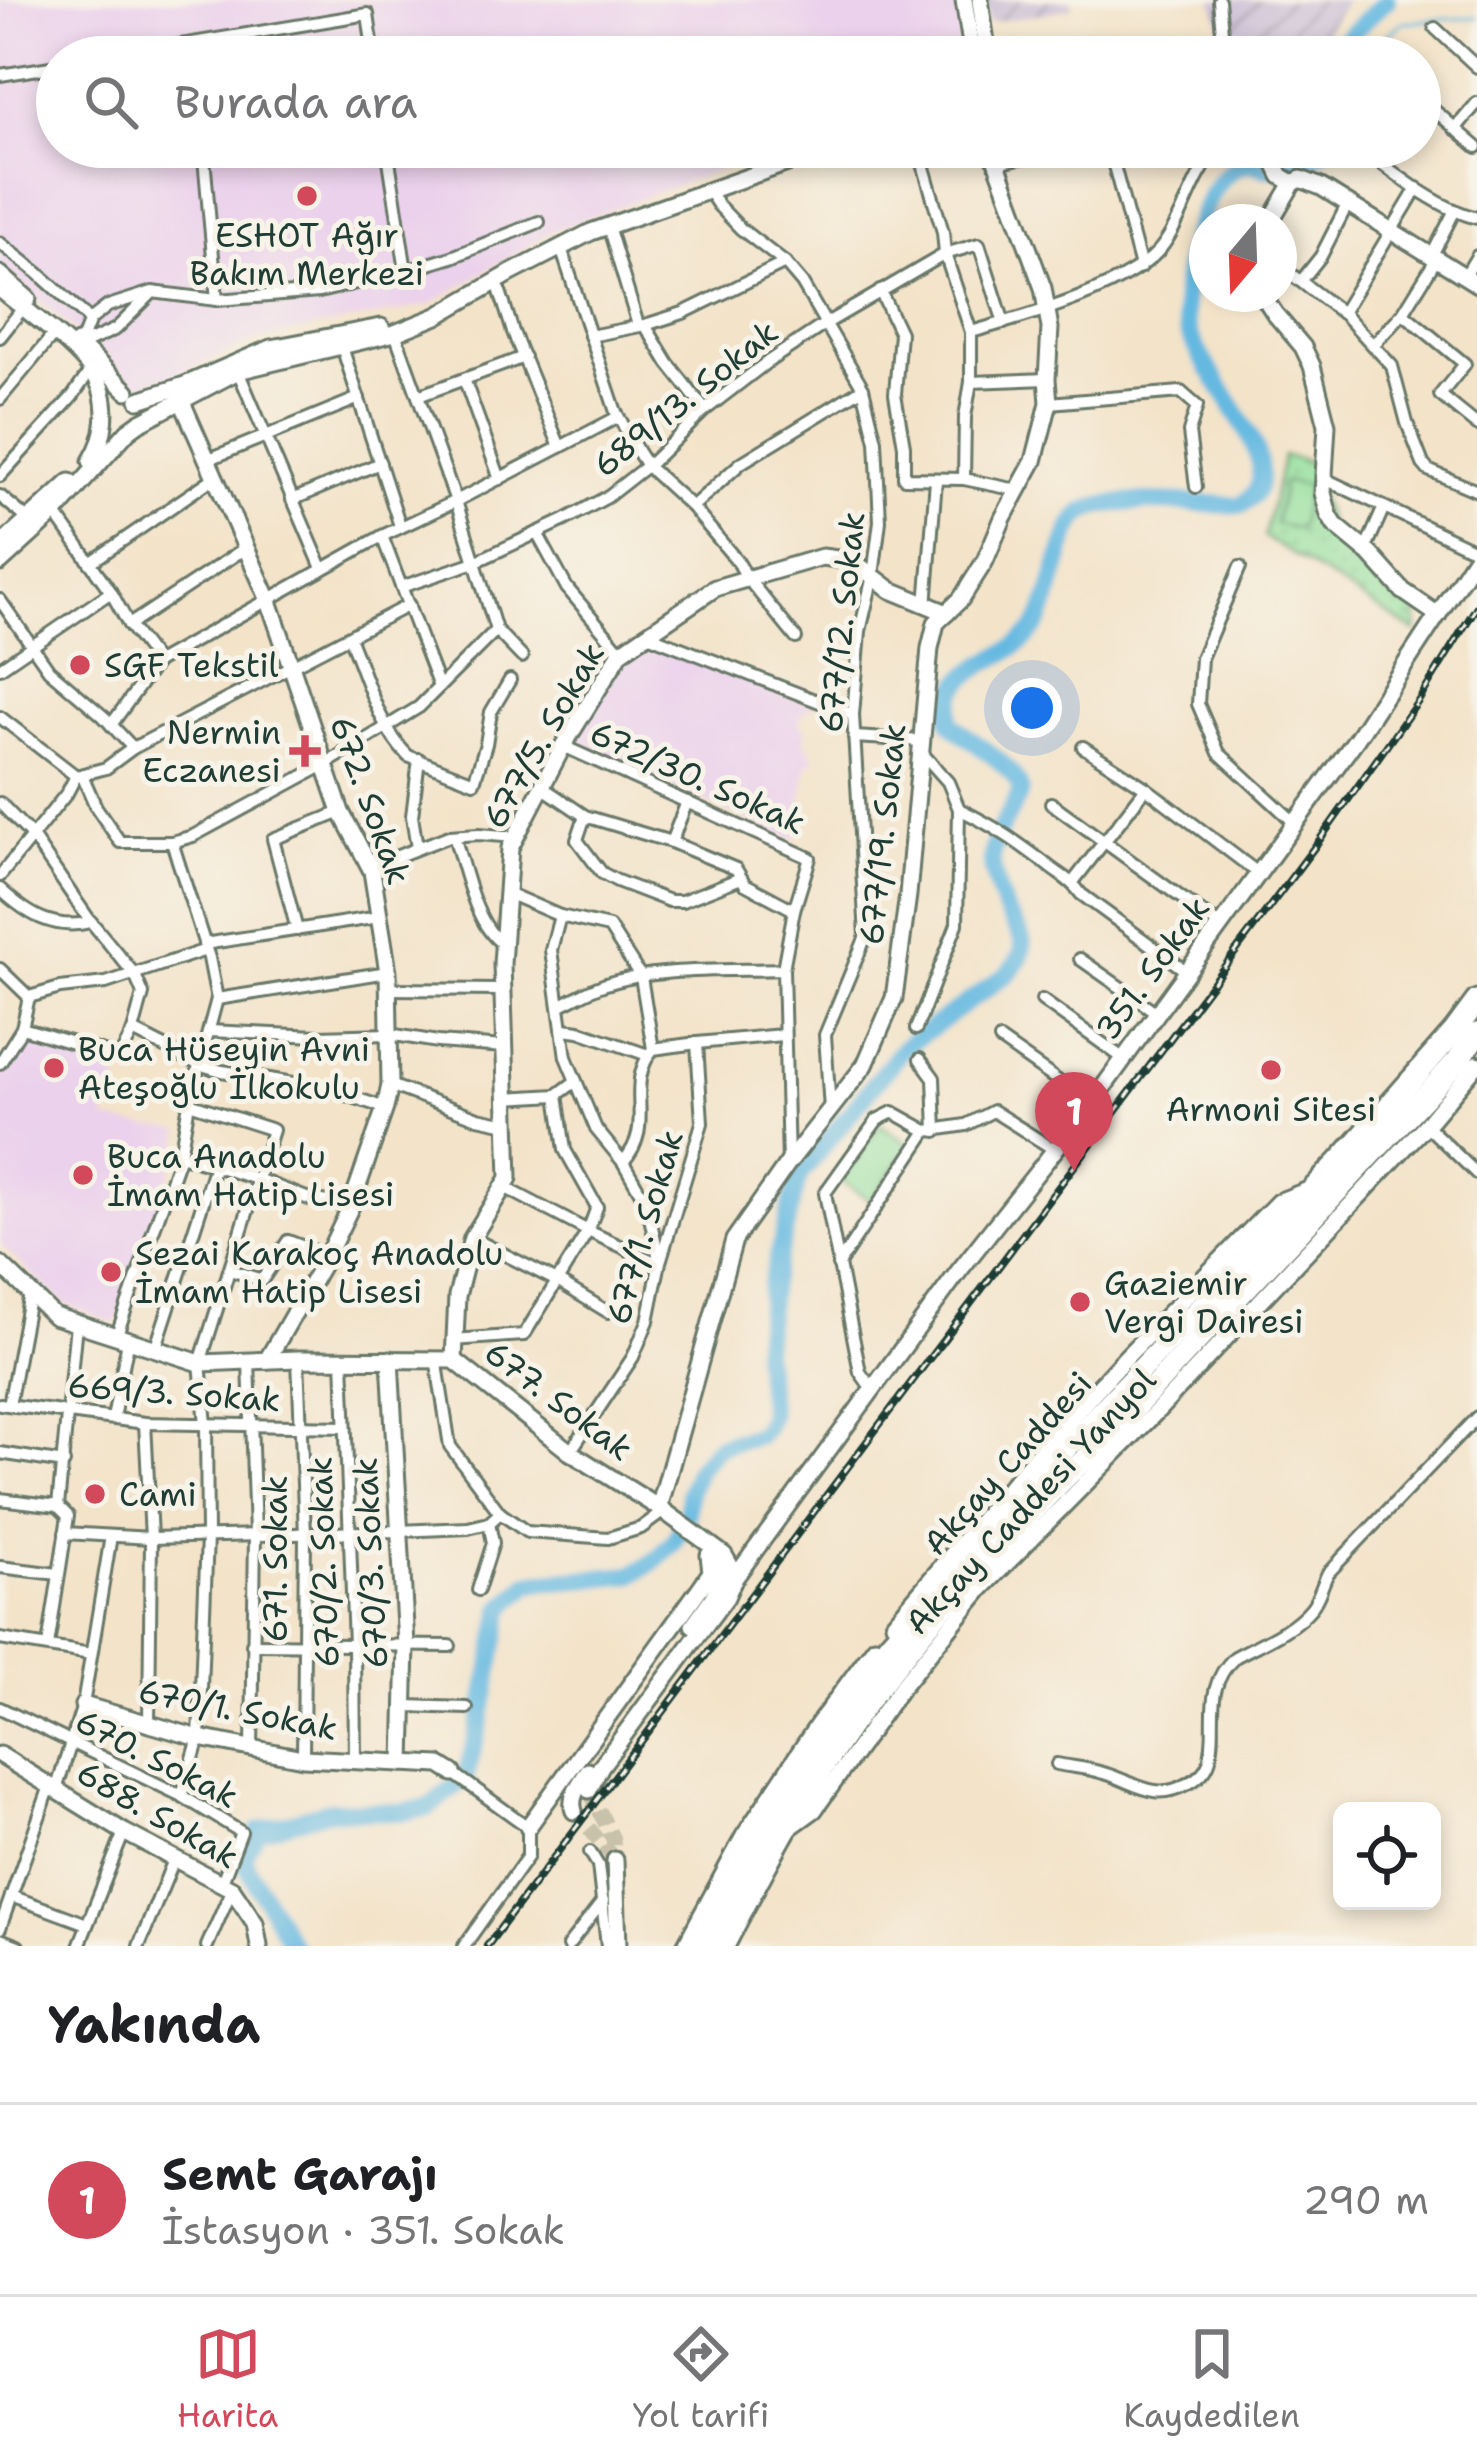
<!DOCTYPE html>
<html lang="tr">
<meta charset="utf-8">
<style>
body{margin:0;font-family:"Shantell Sans",sans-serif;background:#f6f6f6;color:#202124}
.controls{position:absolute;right:36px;bottom:36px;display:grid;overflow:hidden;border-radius:18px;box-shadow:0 6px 18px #0003}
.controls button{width:108px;height:108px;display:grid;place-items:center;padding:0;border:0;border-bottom:3px solid #e0e0e0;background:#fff;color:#202124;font:60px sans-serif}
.compass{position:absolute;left:1189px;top:204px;width:108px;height:108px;border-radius:50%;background:#fff;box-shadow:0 6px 18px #0003;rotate:199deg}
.you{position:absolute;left:1032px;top:708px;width:42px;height:42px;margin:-30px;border:9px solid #fff;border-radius:50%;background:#1a73e8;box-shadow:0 0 0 18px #1a73e833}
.badge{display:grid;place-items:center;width:78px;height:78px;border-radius:50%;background:#d1495b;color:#fff;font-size:39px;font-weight:700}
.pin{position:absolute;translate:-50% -99px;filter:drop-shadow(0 3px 6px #0008)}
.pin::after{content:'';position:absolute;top:63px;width:42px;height:36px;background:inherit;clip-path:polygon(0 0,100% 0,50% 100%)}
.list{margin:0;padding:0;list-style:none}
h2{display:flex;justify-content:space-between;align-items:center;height:156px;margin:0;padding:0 48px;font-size:51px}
h2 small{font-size:39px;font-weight:400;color:#757577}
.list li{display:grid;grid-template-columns:78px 1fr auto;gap:36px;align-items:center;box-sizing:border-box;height:192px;padding:0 48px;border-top:3px solid #e0e0e0}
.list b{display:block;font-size:45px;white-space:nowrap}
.list p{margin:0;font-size:39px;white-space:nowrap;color:#757577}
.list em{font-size:39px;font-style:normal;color:#757577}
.icon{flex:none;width:66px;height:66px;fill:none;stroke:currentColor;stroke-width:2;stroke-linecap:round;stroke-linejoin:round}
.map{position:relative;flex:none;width:1477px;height:1946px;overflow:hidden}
.search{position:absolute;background:#fff;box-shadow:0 6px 18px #0003;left:36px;right:36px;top:36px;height:132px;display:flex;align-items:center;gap:30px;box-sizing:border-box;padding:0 42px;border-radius:66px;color:#757577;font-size:45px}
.sheet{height:348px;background:#fff}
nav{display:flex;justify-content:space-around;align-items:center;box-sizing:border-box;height:168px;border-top:3px solid #e0e0e0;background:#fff;font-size:33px;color:#757577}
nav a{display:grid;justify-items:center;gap:6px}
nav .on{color:#d1495b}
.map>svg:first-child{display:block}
.built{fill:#ebd1ec}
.industrial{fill:url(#industrial-furrows)}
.park{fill:url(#park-dots);stroke:#598e68;stroke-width:3}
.pitch{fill:#93df9c;stroke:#598e68;stroke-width:3}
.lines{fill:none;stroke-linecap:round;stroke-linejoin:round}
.stream{stroke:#65b9e1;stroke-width:3}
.river{stroke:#65b9e1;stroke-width:18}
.secondary-tunnel{stroke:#c9c2ab;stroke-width:15;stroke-dasharray:15 8;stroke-linecap:butt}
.street-casing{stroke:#697768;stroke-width:16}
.secondary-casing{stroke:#697768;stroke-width:21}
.highway-casing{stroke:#697768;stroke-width:27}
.street{stroke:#fff;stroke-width:10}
.secondary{stroke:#fff;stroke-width:15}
.highway{stroke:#fff;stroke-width:21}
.rail-casing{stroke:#1f3d34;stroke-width:8}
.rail{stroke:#f7f3e8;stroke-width:3;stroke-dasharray:9;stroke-linecap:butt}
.poi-dot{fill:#d1495b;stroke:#f7f3e8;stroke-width:4.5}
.labels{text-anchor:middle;stroke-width:10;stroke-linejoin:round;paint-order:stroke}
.poi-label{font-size:33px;fill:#1f3d34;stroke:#f7f3e8;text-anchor:start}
.street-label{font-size:33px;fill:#1f3d34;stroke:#f7f3e8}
</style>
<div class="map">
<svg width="1477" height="1946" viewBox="0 0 1477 1946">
<defs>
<pattern id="industrial-furrows" width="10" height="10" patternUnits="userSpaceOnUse" patternTransform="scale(3)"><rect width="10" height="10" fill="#cbbfd6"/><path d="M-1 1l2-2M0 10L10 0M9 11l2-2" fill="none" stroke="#a49cae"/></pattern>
<pattern id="park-dots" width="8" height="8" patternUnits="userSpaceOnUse" patternTransform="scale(3)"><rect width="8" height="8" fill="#93df9c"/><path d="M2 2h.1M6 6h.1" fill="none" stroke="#7ec087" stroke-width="1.8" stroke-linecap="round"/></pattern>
</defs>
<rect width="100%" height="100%" fill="#f7f3e8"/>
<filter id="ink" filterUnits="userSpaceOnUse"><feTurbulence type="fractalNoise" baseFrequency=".00833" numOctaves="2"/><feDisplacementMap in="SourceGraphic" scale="24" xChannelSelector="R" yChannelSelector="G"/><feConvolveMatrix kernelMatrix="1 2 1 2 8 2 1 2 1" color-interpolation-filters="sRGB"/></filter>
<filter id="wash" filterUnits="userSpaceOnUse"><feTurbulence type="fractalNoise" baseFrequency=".004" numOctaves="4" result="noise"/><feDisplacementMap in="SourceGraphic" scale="48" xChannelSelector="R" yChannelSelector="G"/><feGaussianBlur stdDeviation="2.7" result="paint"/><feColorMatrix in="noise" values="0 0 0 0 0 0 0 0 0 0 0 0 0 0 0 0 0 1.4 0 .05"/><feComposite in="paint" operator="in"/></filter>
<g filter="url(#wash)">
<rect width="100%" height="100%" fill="#f3e3c9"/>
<g class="built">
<polygon points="0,0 960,0 968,57 57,57 57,147 782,147 554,230 429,305 258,339 142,388 0,267"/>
<polygon points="648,640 816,706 804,710 799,726 806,729 804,741 815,759 807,766 795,841 573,744 621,657"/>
<polygon points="25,1034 123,1063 105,1119 126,1124 181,1130 177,1154 115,1324 62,1303 0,1244 0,1077"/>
</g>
<g class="industrial">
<polygon points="985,0 1072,0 1072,8 989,23"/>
<polygon points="1213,0 1346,0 1322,37 1319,57 1229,57"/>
</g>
<polygon class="park" points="1283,456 1318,463 1316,487 1331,529 1369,559 1394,591 1417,613 1416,632 1264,537"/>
<g class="pitch">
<polygon points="1284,481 1308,486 1299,529 1275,524"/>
<polygon points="880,1124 910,1145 871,1201 841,1181"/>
</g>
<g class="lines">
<polyline class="stream" points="1360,57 1403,22 1477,17"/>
<g class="river">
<polyline points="1340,57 1344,40 1387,0"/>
<path d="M 292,1946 L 247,1867 L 244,1854 L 259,1831 L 330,1810 L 403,1812 L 428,1808 L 465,1778 L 481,1721 L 503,1608 L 530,1583 L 631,1575 L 652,1563 L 672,1544 L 687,1519 L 689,1492 L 698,1468 L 718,1446 L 759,1435 L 765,1428 L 770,1414 L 763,1351 L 771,1283 L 799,1176 L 904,1047 L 1009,973 C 1031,947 1024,940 1008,915 C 1002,906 992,872 992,861 C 991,837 1012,812 1021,791 C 1012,761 972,745 950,722 C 945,663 1005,665 1033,631 C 1056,604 1060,527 1084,512 C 1112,494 1204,506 1242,505 C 1249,499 1257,494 1259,484 C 1271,441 1199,369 1187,326 C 1177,285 1193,227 1213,191 C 1220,179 1234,165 1248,164 C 1264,163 1251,166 1266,168 C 1286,170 1313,162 1326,147"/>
</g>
</g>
</g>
<g filter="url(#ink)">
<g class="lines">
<g class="secondary-tunnel">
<polyline points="589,1790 613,1839 615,1860"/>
<polyline points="574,1811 615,1859"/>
</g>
<defs>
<g id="street">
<polyline points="1219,0 1222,32 1229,57"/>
<polyline points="1435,28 1477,67"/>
<polyline points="108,57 368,14 374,57"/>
<polyline points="0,75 57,66"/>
<polyline points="1420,98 1477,147"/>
<polyline points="1455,129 1477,103"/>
<polyline points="203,147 217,300"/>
<polyline points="387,147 406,271"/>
<polyline points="918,147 943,232 945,254 971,332 971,382 965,417 964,479"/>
<polyline points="1109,147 1141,267"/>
<polyline points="1174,147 1203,165"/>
<path d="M 1360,147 C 1393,172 1436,208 1477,218"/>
<polyline points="996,163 1075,147"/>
<polyline points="708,190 718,205 741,229 785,263 802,283 863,388 876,441 880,521 873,576 860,631 853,715 866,936 825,1035 830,1110"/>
<polyline points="608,226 638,325"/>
<polyline points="0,243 37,272 90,320"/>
<polyline points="561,248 616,412 638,452 647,466 692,507 738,562 748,579 796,638"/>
<polyline points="1432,255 1455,210"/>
<polyline points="1279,265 1346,316 1392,366 1407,423 1423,464 1428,470 1477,491"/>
<polyline points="1465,276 1477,256"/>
<polyline points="1301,281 1321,256 1347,205"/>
<polyline points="497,282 513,332 560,447"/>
<polyline points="880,291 900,333 895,394 904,446 904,478 964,479 1017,490"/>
<polyline points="1342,313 1417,188"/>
<polyline points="1403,313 1465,364 1440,395 1477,425"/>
<polyline points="645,325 668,363 705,410"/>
<path d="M 971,332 C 1021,318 1135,287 1164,244 C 1187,212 1190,179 1219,147"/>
<polyline points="395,333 456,501 496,630 522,657"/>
<polyline points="590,336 645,325 683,313 785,263"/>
<polyline points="0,337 23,308"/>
<polyline points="1374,344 1403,313 1437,258"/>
<polyline points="80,345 90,320 108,306 152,292 217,300 319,292 406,271 452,257 539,222"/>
<polyline points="79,346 116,329 150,295"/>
<polyline points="342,347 400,526"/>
<polyline points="238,371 322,568"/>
<polyline points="464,379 500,479"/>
<polyline points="971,382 1047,379"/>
<polyline points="418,396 524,357"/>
<polyline points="0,399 54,334"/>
<polyline points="1049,403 1181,392 1197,406 1189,432 1196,487"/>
<polyline points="207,460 359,398"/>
<polyline points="0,476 72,397 90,371"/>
<polyline points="1323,478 1477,551"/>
<polyline points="0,496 29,520"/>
<polyline points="292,500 380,463"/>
<polyline points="692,507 741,463 863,388"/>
<polyline points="55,513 111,592 129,625 157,662 382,536 456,501 618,417"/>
<polyline points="537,533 567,588 621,652"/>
<polyline points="382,536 439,687"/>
<polyline points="1365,550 1384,507"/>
<polyline points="90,563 215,477"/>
<polyline points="1240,567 1201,658 1198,704 1219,753 1295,823"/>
<polyline points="401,587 475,562 565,520 607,497 653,461 705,410 766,363 825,324 945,254 979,244 1004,323"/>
<polyline points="0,600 49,670 103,716 133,748"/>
<polyline points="926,606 936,480"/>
<polyline points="129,625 247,547"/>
<polyline points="645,634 853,715"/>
<path d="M 349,637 C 366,676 378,726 408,756 L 474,782 L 486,744 L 491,712 L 510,680"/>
<polyline points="0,668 111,592"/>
<polyline points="0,717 76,776"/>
<polyline points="111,725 157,662"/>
<polyline points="854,737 923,741"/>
<polyline points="563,746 810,858 794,910 783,969 788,1163"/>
<polyline points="1083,747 1146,788"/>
<polyline points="82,775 96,807 120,842 172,842 193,836 324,765 419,707 496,630"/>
<polyline points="542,787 585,816 671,842 736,869 745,884 794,910"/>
<polyline points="0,803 31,835 88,918 135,975 143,994 133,1031 198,1064 222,1071 329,1089 385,1108"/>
<polyline points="1051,803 1219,925"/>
<path d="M 959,809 C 996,827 1019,843 1051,868 C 1063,877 1073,882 1081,894 L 1186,971"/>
<polyline points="585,816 577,840 602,873 617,881 669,901 682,901 741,878"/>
<path d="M 454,836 C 464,867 475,926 503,944"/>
<polyline points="671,842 687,802"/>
<polyline points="417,848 412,816 419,759"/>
<polyline points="370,867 449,836 479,834 515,837"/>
<polyline points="0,876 67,793 76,776 106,768 133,748 409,605"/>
<polyline points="1073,882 1146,788 1258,873"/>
<path d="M 0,889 C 27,914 53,931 91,922"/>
<polyline points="505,892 560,916 609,927 641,977 653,1049"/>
<polyline points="560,916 551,950 566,1057 596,1129 623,1162 647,1204 659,1259"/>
<polyline points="297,930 273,839 341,812"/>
<polyline points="204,944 379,917"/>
<polyline points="1080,959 1157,1013"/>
<polyline points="0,969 29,997 22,1028 120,1057 133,1031"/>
<polyline points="388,989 502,990"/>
<polyline points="29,997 60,988 106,983 206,950"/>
<polyline points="217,999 388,972"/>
<polyline points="1042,1000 1124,1059"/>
<path d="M 560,1005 C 574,999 588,990 603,985 C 656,967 727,971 783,969"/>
<polyline points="564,1029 579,1031 648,1055"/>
<polyline points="916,1029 957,924 959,809 948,782 922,753"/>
<polyline points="209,1031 318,1036 389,1034 438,1042 504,1047"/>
<polyline points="1000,1040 1091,1104"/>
<polyline points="697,1043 782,1035"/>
<polyline points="920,1059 934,1078 936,1131"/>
<polyline points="0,1063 22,1028"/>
<polyline points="390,1085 478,1118 507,1124"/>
<polyline points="505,1098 557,1095 576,1081"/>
<polyline points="1426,1125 1477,1174"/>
<polyline points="180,1155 257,1179 309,1199 351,1206"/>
<path d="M 623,1162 C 658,1123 622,1089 653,1049"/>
<polyline points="504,1187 588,1231 659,1264"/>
<polyline points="472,1238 559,1282 608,1312"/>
<polyline points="838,1265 927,1131 966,1125 993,1111 1055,1150"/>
<polyline points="230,1270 262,1280 288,1241 327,1256"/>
<polyline points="116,1337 180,1155 189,1103 217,999 209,958 172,842"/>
<polyline points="453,1340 524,1335 588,1231 597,1207 565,1150 557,1095"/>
<polyline points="155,1350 215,1165"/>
<polyline points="436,1358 450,1446 500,1513 527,1532 608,1538 641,1528 664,1511"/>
<polyline points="298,1359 305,1535 303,1758"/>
<polyline points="343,1359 354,1645 355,1762"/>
<polyline points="249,1361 255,1534 252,1749"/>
<polyline points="872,1389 860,1372 825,1193 877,1120 893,1112 927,1131"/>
<polyline points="0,1404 145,1423 345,1427"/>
<polyline points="9,1405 30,1293"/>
<polyline points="113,1418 128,1341"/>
<polyline points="145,1423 151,1538 149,1724"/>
<polyline points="570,1452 633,1357 648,1321 660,1262 702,1123 697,1043 653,1049"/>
<polyline points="0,1453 64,1463"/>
<polyline points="0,1499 58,1506"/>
<polyline points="65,1533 151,1538 399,1531 468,1528 489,1523 500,1513"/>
<polyline points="0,1567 58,1574"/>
<polyline points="478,1590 493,1543 489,1523"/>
<polyline points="0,1639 91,1654"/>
<polyline points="252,1644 450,1646"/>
<polyline points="48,1646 68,1516 58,1506 76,1324"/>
<polyline points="406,1706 467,1708"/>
<polyline points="0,1708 182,1796 241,1832 222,1882"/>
<path d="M 1057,1764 C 1072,1767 1088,1768 1103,1773 C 1120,1777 1138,1789 1155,1791 C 1174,1794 1203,1780 1209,1762 C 1220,1726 1200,1690 1235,1657 C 1260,1643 1292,1631 1311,1608 C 1319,1599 1322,1584 1328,1573 L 1477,1417"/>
<polyline points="453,1773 528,1827 528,1856 464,1946"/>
<polyline points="56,1790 83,1705 111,1536"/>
<polyline points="182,1796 199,1738 207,1537 206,1424 200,1363 273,1130 189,1103"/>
<polyline points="590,1852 598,1865 607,1946"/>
<polyline points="11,1896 87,1924"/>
<polyline points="0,1928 50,1786"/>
<polyline points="0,1939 18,1946"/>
<polyline points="79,1946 124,1832"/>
<polyline points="139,1946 175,1857"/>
<polyline points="207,1946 232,1889"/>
<polyline points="568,1946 603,1901"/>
</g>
<g id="secondary">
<polyline points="964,0 973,57"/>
<polyline points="980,0 988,57"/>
<polyline points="1267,147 1281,176 1293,183 1270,222"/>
<polyline points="1293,183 1301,179 1321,187 1477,284"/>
<polyline points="0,274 28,299"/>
<path d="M 0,289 C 26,311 83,350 97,379 C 110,404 106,438 91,461"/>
<polyline points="1262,294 1275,314 1303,347 1312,366 1327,425 1323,493 1329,515 1335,525 1370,554 1403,591 1438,615"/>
<polyline points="78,343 127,391"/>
<polyline points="139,400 185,385 271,348 381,327"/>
<polyline points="182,402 268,598 341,812 372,871 388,972 390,1085 385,1108 351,1206 327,1256 267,1360"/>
<polyline points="0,546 70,482"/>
<polyline points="0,563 55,513 128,431 139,423 238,371 395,333 437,316 511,273 591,232 833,147"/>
<polyline points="0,1264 54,1316 200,1363 298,1359 454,1360 570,1452 664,1511 724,1555 732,1569 734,1579 726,1597 601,1766 589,1790"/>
<polyline points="390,1359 406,1645 403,1763"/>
<polyline points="454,1360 457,1296 472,1238 509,1178 502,964 510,848 563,746 621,652 715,588 822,557 853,561 891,590 947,613"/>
<polyline points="659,1508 734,1240 788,1163 865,1065 894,998 908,895 930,648 936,623 961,599 985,561 1003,518 1034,461 1049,403 1047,379 1050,328 1043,288 991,147"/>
<polyline points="734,1579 959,1271 1091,1104 1357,738 1477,555"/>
<polyline points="894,1623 1033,1459 1125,1358 1278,1202 1311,1189"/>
<polyline points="693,1625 713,1597 723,1576 714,1558"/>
<polyline points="83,1705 199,1738 303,1758 440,1765 453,1773"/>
<polyline points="0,1755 124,1832 232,1889 255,1923 259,1946"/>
<path d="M 574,1811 C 569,1796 580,1784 588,1771"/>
<polyline points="528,1827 700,1588 711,1572 709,1555"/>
<polyline points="789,1828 814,1810 902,1686 981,1589 1157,1411 1426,1125 1477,1064"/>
<polyline points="615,1860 618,1946"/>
<polyline points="685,1946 744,1836 817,1726 875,1647"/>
</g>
<g id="highway">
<polyline points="702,1946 764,1829 814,1750 888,1645 1021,1495 1344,1157 1454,1032 1477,1001"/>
<path d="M 723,1946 C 762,1870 803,1792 852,1723 C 902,1652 958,1587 1019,1526 C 1044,1499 1069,1472 1098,1448 C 1216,1318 1340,1191 1458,1060 L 1477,1034"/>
</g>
</defs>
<use href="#street" class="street-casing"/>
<use href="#secondary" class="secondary-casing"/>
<use href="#highway" class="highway-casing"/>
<use href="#street" class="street"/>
<use href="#secondary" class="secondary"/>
<use href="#highway" class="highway"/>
<defs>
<polyline id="rail" points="487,1946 1316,845 1419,700 1477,606"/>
</defs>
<use href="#rail" class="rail-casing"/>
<use href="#rail" class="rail"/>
</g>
</g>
<g class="poi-dot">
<circle cx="307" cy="196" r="12"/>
<circle cx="80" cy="665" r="12"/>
<path d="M299 733h12v12h12v12h-12v12h-12v-12h-12v-12h12z"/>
<circle cx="54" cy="1068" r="12"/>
<circle cx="1271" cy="1070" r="12"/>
<circle cx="83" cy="1175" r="12"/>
<circle cx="111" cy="1272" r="12"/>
<circle cx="1080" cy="1302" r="12"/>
<circle cx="95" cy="1494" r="12"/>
</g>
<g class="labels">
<g class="poi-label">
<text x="307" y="247" text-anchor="middle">ESHOT Ağır<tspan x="307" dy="38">Bakım Merkezi</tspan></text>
<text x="104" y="677">SGF Tekstil</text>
<text x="281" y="744" text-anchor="end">Nermin<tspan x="281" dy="38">Eczanesi</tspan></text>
<text x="78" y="1061">Buca Hüseyin Avni<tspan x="78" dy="38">Ateşoğlu İlkokulu</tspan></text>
<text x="1271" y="1121" text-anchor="middle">Armoni Sitesi</text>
<text x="107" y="1168">Buca Anadolu<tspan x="107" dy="38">İmam Hatip Lisesi</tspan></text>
<text x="135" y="1265">Sezai Karakoç Anadolu<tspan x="135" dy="38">İmam Hatip Lisesi</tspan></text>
<text x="1104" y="1295">Gaziemir<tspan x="1104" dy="38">Vergi Dairesi</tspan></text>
<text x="119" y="1506">Cami</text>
</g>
<g class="street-label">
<text transform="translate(685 398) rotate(-39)" y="12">689/13. Sokak</text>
<text transform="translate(841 622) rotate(-84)" y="12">677/12. Sokak</text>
<text transform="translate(543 735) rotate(-60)" y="12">677/5. Sokak</text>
<text transform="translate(698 777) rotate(24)" y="12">672/30. Sokak</text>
<text transform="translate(371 800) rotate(70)" y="12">672. Sokak</text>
<text transform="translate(882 834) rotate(-84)" y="12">677/19. Sokak</text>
<text transform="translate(1152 968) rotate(-54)" y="12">351. Sokak</text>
<text transform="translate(644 1227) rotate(-74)" y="12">677/1. Sokak</text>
<text transform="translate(174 1392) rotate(4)" y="12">669/3. Sokak</text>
<text transform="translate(559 1400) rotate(37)" y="12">677. Sokak</text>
<text transform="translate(1007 1463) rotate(-48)" y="12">Akçay Caddesi</text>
<text transform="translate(1030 1501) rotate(-47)" y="12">Akçay Caddesi Yanyol</text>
<text transform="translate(275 1559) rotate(-90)" y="12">671. Sokak</text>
<text transform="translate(323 1562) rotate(-92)" y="12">670/2. Sokak</text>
<text transform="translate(370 1563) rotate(-93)" y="12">670/3. Sokak</text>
<text transform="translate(238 1709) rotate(11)" y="12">670/1. Sokak</text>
<text transform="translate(157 1758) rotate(27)" y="12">670. Sokak</text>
<text transform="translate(158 1814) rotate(30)" y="12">688. Sokak</text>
</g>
</g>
</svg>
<div class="controls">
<button><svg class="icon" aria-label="locate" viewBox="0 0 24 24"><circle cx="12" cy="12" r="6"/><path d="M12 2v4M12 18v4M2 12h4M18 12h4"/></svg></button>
</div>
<svg class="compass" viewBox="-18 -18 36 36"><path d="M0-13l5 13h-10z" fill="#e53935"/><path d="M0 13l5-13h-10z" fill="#757577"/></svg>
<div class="you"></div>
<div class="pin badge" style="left:1074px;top:1171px">1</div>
<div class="search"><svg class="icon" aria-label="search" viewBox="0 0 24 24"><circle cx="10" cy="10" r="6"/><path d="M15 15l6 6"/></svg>Burada ara</div>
</div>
<section class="sheet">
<h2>Yakında<small></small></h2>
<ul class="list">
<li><span class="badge">1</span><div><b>Semt Garajı</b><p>İstasyon · 351. Sokak</p></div><em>290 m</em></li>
</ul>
</section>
<nav>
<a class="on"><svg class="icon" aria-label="map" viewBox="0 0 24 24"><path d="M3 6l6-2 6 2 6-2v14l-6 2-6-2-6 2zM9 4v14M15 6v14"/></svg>Harita</a>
<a><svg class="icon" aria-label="directions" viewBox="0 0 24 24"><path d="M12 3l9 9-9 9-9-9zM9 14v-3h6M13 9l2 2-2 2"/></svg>Yol tarifi</a>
<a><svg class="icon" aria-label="saved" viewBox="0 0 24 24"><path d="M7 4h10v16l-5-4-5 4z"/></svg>Kaydedilen</a>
</nav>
